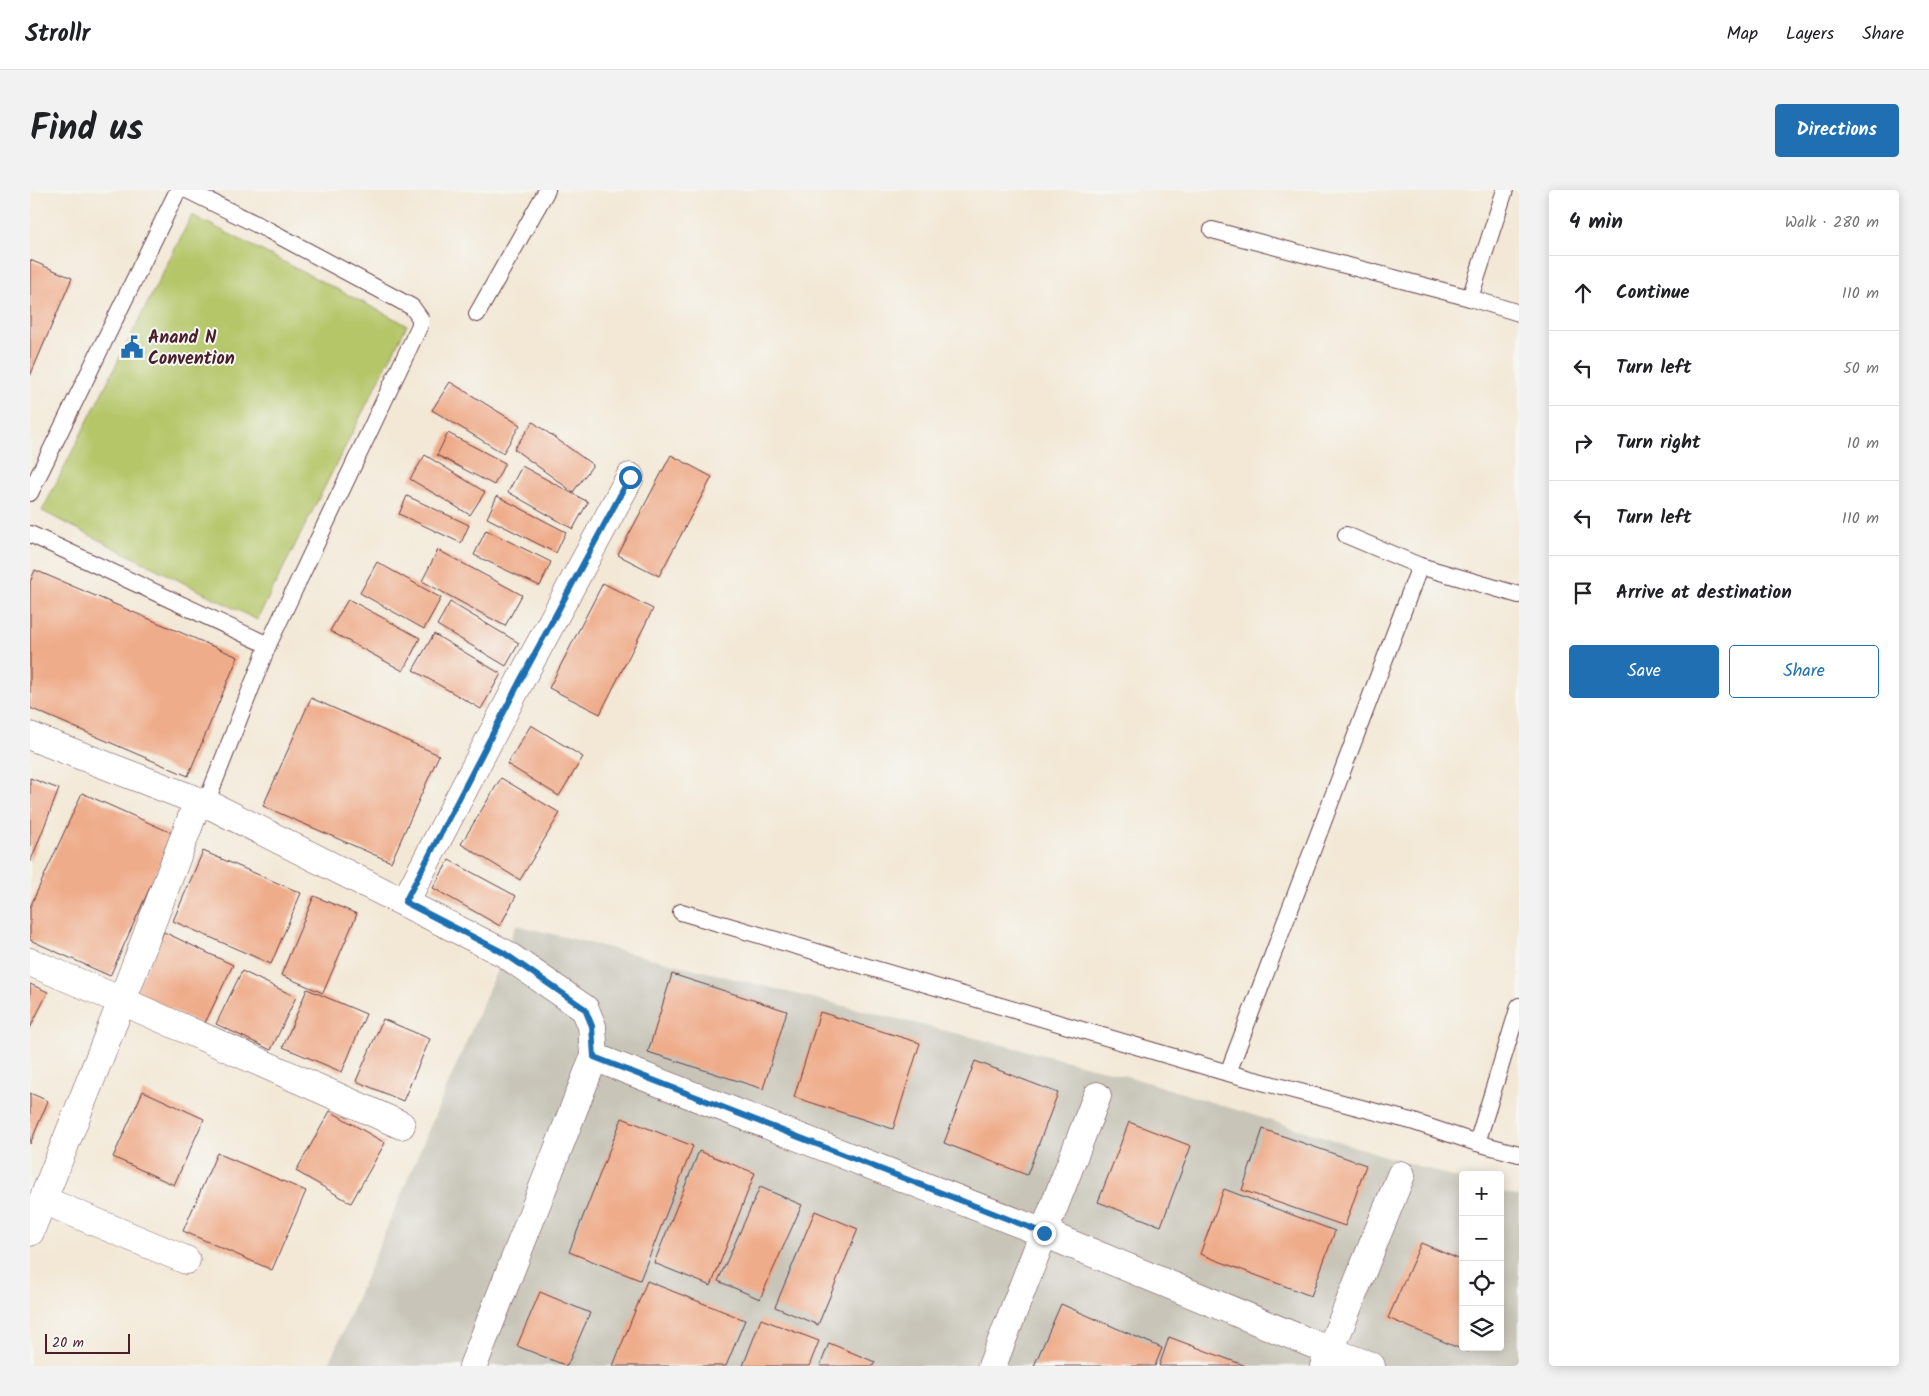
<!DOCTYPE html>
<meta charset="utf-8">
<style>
body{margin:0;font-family:Kalam,sans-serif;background:#f2f2f2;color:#202124}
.controls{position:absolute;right:15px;bottom:15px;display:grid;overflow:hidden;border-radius:5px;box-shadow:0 2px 12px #0003}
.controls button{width:45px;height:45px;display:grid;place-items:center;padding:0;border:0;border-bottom:1px solid #e0e0e0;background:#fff;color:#202124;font:25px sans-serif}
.scale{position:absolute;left:15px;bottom:12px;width:85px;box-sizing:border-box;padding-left:5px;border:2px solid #4a1f2b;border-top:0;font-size:14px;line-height:18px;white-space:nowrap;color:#4a1f2b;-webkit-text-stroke:4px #f6f6f2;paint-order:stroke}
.stop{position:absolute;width:15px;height:15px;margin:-11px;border:4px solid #1f6fb2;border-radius:50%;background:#fff}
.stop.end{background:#1f6fb2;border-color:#fff;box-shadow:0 1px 5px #0008}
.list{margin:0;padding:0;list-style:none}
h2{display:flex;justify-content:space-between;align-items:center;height:65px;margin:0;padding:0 20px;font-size:21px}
h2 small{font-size:16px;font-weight:400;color:#757577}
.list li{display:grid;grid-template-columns:32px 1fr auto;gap:15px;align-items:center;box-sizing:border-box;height:75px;padding:0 20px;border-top:1px solid #e0e0e0}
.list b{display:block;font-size:19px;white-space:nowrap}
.list em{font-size:16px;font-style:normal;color:#757577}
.actions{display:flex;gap:10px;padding:15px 20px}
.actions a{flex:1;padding:11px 0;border:1px solid #1f6fb2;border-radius:5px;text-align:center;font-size:18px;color:#1f6fb2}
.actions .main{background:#1f6fb2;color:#fff}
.icon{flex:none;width:28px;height:28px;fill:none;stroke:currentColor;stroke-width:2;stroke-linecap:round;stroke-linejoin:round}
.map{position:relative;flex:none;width:1489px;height:1176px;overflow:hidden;border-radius:5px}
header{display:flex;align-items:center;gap:30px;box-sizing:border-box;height:70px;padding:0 25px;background:#fff;border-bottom:1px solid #e0e0e0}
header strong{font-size:24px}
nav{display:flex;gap:28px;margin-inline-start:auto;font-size:18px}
.intro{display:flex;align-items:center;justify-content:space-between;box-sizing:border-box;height:120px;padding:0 30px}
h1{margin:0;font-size:35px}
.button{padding:12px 22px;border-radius:5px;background:#1f6fb2;color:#fff;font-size:18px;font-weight:700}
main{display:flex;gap:30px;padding:0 30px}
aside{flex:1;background:#fff;border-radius:5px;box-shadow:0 2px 12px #0003}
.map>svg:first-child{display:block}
.industrial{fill:#c8c4b8}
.green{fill:#b5c669;stroke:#80724a}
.building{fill:#efac8a}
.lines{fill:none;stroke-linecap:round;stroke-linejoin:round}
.lane-casing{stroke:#633d45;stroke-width:18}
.street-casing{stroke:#633d45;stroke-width:29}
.lane{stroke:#fff;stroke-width:16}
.street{stroke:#fff;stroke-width:28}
.route{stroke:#1f6fb2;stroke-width:6}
.labels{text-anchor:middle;stroke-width:4;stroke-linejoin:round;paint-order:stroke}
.poi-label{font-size:18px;font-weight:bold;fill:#4a1f2b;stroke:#f6f6f2;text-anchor:start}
</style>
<header>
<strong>Strollr</strong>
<nav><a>Map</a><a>Layers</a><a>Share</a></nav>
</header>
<div class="intro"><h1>Find us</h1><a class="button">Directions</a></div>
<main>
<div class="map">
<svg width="1489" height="1176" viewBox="0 0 1489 1176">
<rect width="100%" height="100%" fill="#f6f6f2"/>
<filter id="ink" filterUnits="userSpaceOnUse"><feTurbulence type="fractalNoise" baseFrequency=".02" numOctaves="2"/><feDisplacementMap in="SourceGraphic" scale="10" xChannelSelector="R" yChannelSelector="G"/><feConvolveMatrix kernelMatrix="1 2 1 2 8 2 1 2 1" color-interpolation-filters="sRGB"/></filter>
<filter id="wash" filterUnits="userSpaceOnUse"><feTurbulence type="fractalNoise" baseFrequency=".0096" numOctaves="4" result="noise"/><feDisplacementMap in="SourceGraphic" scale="20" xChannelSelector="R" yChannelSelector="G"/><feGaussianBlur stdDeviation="1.12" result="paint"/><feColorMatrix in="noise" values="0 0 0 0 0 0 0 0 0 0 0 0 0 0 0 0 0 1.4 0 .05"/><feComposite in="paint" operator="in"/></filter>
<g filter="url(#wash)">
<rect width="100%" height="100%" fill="#f3e8d6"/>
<polygon class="industrial" points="486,735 1087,883 1433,990 1433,1157 1470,1157 1470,1001 1489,1007 1489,1176 298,1176"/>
<polygon class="green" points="162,25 377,135 227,430 12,321"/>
<g id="blocks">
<g class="building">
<polygon points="0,70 42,88 0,186"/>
<polygon points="420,192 490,235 473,263 402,220"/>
<polygon points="503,232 563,275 543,302 484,259"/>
<polygon points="418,243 475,273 464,295 407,265"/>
<polygon points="395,265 455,302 440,325 380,289"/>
<polygon points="641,265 682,287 629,386 588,365"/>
<polygon points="492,276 558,312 543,339 478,302"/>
<polygon points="377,306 439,335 431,353 369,324"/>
<polygon points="467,306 536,342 526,363 457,328"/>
<polygon points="456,340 521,372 510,396 444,365"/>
<polygon points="408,360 492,405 475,436 392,391"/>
<polygon points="347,372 411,408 394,439 330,403"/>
<polygon points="5,380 208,467 158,586 0,518 0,392"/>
<polygon points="573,393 623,419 570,524 519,498"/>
<polygon points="318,409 390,448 373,481 300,441"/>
<polygon points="420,412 489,453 476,476 407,435"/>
<polygon points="404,444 471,484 451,519 383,480"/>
<polygon points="281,508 409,565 361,672 233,616"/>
<polygon points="501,535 553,567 529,606 477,574"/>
<polygon points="0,588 29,599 0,673"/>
<polygon points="471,588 530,623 490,690 431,654"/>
<polygon points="52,603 144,644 80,786 0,750 0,717"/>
<polygon points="173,661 271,703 241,774 143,731"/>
<polygon points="419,670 486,706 470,736 403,698"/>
<polygon points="284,706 327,724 293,803 251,785"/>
<polygon points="134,742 203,775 174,835 105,802"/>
<polygon points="212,781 266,807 241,860 186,834"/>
<polygon points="642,784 757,821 733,899 618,862"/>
<polygon points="0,794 18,802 0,838"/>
<polygon points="277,799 336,824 312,882 253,857"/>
<polygon points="790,822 890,853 863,939 764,907"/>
<polygon points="353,829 400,849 373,911 326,891"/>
<polygon points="945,871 1028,903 997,985 914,953"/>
<polygon points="113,901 174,929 144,995 83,967"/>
<polygon points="0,903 18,911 0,954"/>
<polygon points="300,921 355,953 321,1013 266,981"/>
<polygon points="592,928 663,956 610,1090 539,1062"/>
<polygon points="1099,932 1161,956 1131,1036 1068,1012"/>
<polygon points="1233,939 1336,975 1315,1036 1212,1000"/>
<polygon points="669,961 725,983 681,1096 624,1073"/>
<polygon points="187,963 276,1001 242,1080 153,1041"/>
<polygon points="730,997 772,1015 730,1109 688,1091"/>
<polygon points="1194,999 1305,1041 1281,1106 1170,1064"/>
<polygon points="785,1021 828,1039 788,1135 745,1117"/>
<polygon points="1391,1053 1433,1071 1433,1157 1440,1157 1438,1162 1358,1128"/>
<polygon points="617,1091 715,1130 696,1176 583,1176"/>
<polygon points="510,1102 560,1123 537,1176 487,1156"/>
<polygon points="1031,1114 1132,1158 1125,1176 1004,1176"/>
<polygon points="731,1129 789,1151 779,1176 713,1176"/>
<polygon points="1139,1147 1216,1176 1129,1176"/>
<polygon points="799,1153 845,1172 843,1176 790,1176"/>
</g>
</g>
</g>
<g filter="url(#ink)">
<use href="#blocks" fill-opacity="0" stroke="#633d45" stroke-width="1"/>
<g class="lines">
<defs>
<g id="lane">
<polyline points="157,0 240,41 382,117 390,128 390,135 238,455 176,613"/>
<polyline points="1182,40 1440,108 1489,123"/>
<polyline points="1440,108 1475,0"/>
<polyline points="447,124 517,0"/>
<polyline points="0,303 148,0"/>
<polyline points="0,344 238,455"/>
<polyline points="1316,345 1390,376 1489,405"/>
<polyline points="1390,376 1198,883 1381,931 1447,953 1489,964"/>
<polyline points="651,722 1198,883"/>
<polyline points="1447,953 1489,816"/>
</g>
<g id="street">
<polyline points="0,546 168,611 176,613 474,763 555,819 562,836 564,867 443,1176"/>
<polyline points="375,712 490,491 600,287"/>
<polyline points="0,772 92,811 371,935"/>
<polyline points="564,867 1014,1043 1300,1161 1341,1176"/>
<polyline points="13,1010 156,1070"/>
<polyline points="0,1042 92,811 168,611"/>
<polyline points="962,1176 1067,906"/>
<polyline points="1294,1176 1371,985"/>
</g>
</defs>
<use href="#lane" class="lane-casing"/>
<use href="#street" class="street-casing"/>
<use href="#lane" class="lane"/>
<use href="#street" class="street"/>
</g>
</g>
<g class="lines" filter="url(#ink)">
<polyline class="route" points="600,287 490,491 375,712 474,763 555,819 562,836 564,867 1014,1043"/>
</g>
<defs>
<symbol id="civic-bare" viewBox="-9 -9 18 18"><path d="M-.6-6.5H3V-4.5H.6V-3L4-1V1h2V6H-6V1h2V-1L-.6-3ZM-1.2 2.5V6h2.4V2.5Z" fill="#1f6fb2" stroke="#f6f6f2" stroke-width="2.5" paint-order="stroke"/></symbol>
</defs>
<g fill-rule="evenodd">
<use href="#civic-bare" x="86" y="141" width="32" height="32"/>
</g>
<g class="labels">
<g class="poi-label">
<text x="118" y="153">Anand N<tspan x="118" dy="21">Convention</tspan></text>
</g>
</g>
</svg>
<div class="controls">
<button>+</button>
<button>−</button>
<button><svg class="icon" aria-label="locate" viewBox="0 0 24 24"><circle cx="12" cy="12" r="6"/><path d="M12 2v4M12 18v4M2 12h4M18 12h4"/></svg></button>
<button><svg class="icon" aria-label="layers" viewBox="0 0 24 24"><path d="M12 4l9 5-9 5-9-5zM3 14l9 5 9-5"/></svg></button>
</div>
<div class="scale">20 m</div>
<div class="stop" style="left:600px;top:287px"></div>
<div class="stop end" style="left:1014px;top:1043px"></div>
</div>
<aside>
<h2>4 min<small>Walk · 280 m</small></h2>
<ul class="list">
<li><svg class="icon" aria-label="ahead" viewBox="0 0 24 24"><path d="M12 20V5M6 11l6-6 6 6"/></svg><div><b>Continue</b></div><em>110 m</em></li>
<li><svg class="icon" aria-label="left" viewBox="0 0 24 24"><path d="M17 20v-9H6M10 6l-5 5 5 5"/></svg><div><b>Turn left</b></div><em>50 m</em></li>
<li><svg class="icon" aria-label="right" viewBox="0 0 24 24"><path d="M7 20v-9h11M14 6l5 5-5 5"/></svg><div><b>Turn right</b></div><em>10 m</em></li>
<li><svg class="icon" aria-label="left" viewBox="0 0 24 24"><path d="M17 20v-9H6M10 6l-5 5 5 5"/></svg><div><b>Turn left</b></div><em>110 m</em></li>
<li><svg class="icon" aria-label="arrive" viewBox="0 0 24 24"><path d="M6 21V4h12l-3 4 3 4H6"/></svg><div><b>Arrive at destination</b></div></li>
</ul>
<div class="actions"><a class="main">Save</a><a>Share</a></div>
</aside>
</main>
